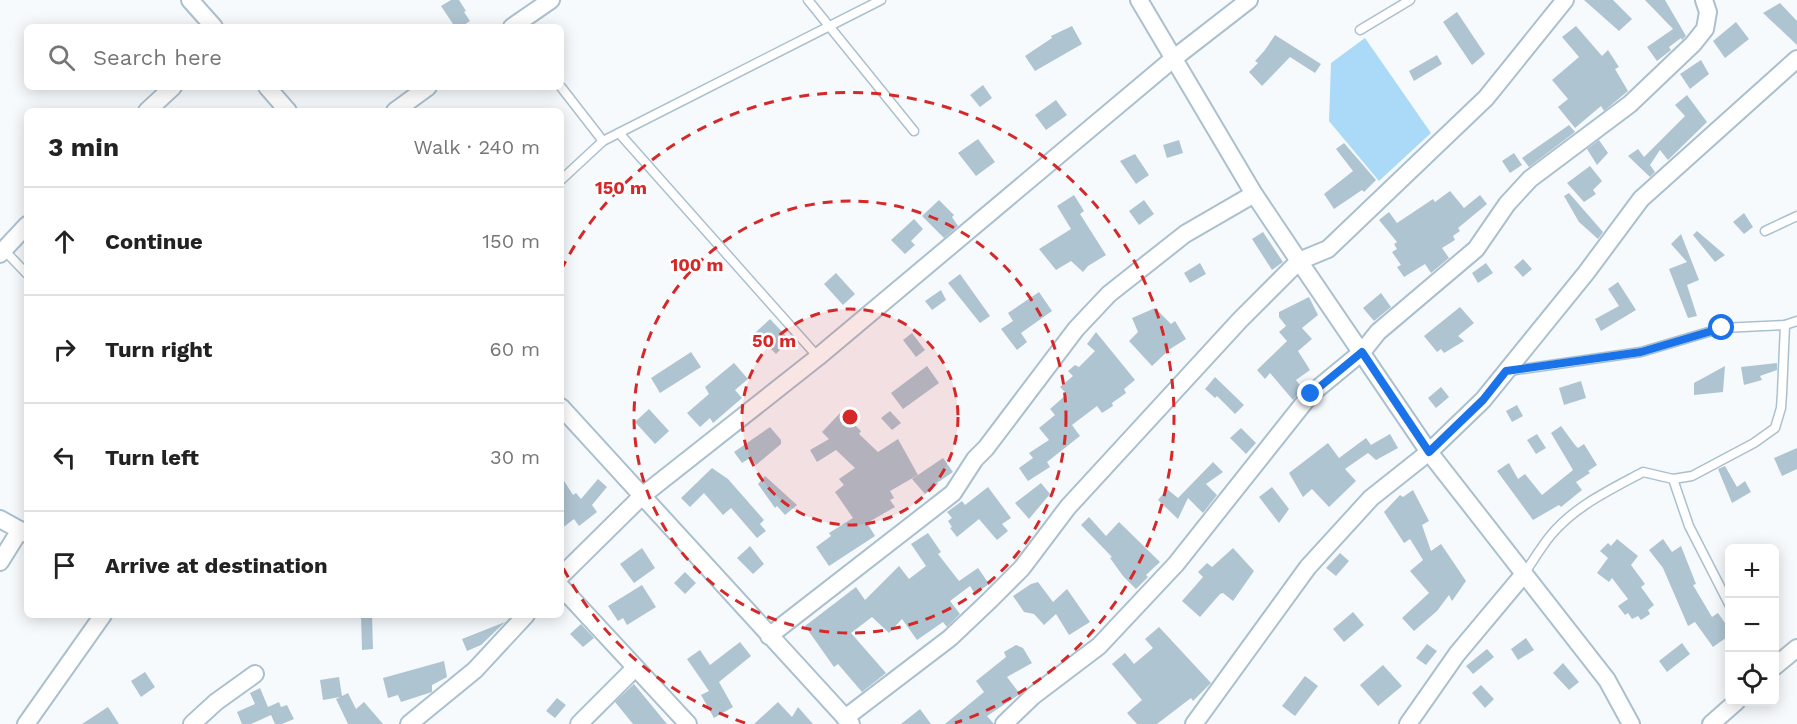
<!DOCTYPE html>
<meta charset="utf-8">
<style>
body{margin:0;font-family:"Work Sans",sans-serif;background:#f6f6f6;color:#222}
.controls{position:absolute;right:18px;bottom:18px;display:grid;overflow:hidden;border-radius:9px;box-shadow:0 3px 15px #0003}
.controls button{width:54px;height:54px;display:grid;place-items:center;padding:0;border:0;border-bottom:2px solid #e0e0e0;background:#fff;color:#222;font:30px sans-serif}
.stop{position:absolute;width:18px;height:18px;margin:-14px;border:4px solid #1a73e8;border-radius:50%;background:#fff}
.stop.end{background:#1a73e8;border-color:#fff;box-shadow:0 2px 6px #0008}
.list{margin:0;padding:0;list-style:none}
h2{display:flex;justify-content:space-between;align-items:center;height:78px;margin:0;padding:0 24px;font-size:26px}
h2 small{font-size:20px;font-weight:400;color:#767676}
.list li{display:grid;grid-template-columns:39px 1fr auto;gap:18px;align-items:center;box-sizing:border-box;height:108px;padding:0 24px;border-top:2px solid #e0e0e0}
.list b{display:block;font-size:22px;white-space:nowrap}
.list em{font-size:20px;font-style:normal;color:#767676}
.icon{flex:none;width:33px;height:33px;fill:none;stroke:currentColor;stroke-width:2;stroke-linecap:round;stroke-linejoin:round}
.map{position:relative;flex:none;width:1797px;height:724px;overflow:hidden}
.search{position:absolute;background:#fff;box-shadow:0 3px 15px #0003;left:24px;top:24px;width:540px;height:66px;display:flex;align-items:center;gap:15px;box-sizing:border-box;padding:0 21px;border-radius:9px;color:#767676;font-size:22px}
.panel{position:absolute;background:#fff;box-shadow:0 3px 15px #0003;left:24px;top:108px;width:540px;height:510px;border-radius:9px}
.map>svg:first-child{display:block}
.green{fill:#aadaf7}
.building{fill:#afc4d1}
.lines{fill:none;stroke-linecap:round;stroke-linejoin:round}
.lane-casing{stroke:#abc0ce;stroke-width:11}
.street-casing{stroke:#abc0ce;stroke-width:20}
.lane{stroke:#fff;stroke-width:8}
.street{stroke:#fff;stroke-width:16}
.route{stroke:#1a73e8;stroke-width:8}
.ring{fill:none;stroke:#d62828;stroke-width:3;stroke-dasharray:10 8}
.centre{fill:#d62828;stroke:#fff;stroke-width:3}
.ring-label{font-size:18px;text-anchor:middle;font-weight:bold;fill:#d62828;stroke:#fff;stroke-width:5;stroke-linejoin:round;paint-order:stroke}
</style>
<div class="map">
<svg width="1797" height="724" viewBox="0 0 1797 724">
<rect width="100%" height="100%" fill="#f6fafd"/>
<polygon class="green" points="1365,38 1431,133 1379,181 1329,121 1331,63"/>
<g class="building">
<polygon points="451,0 459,0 466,11 464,12 470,21 461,27 455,27 441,6"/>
<polygon points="1584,0 1613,0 1632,19 1619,31"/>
<polygon points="1645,0 1665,0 1686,36 1682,40 1681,38 1669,47 1671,50 1657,61 1647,47 1673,29"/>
<polygon points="1780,3 1797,21 1797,45 1763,13"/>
<polygon points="1457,12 1485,54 1472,65 1443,22"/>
<polygon points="1736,22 1749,39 1725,58 1713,41"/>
<polygon points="1072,26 1082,44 1035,71 1025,56 1052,38 1051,36"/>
<polygon points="1576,26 1602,56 1608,50 1619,67 1615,69 1628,91 1604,111 1601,106 1575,128 1558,107 1568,99 1552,80 1579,57 1562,37"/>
<polygon points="1275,35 1321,64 1315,73 1290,57 1262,86 1249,72 1258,63 1255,61 1265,50"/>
<polygon points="1437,55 1442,64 1414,81 1409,71"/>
<polygon points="1701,60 1709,74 1690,89 1680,74"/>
<polygon points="983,85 992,98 980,107 970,95"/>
<polygon points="1687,95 1707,122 1668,160 1660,150 1650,165 1655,172 1650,177 1628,156 1638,149 1644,157 1685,116 1675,105"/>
<polygon points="1056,100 1067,115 1046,130 1035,115"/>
<polygon points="1569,125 1575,132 1529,167 1522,158"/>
<polygon points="978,139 995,162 976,176 958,153"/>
<polygon points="1179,140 1183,153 1167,158 1163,145"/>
<polygon points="1599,140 1608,153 1597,165 1587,149"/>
<polygon points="1344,143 1376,180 1364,192 1362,190 1334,209 1324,194 1353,171 1336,149"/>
<polygon points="1514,153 1522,165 1510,173 1502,161"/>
<polygon points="1135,154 1149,175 1136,184 1120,161"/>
<polygon points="1590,166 1602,181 1593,190 1596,194 1584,202 1567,183"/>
<polygon points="1450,191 1464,208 1480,195 1487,204 1458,228 1460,231 1453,236 1455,240 1442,248 1449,258 1431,273 1425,264 1404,277 1397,267 1401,265 1392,252 1397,249 1394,244 1397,242 1379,220 1389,212 1397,223 1433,199 1435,202"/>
<polygon points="1569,193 1603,232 1598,239 1579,222 1564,196"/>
<polygon points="1074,195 1084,211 1080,214 1106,255 1088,266 1083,272 1071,261 1056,270 1039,249 1071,229 1057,206"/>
<polygon points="939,200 954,215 952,217 958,226 944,238 922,216"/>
<polygon points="1144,200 1154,214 1139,225 1129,211"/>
<polygon points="1744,213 1753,227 1744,234 1733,222"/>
<polygon points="914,219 923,229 911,241 915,245 905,254 891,240"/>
<polygon points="1697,231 1725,255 1715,262 1693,235"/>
<polygon points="1263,232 1283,262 1272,270 1252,239"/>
<polygon points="1681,234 1699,280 1687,285 1697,316 1688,318 1669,269 1687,262 1671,244"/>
<polygon points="1523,259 1532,269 1523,277 1514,267"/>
<polygon points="1200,263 1206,274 1190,283 1184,273"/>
<polygon points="1486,263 1493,273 1478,283 1472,273"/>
<polygon points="836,273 855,294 843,305 824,284"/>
<polygon points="960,274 990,316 980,323 948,283"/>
<polygon points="1618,282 1636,310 1601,331 1595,319 1619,306 1608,289"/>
<polygon points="941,290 946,300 932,310 925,301"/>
<polygon points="1039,292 1052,311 1021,333 1027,342 1017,350 1001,329 1013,321 1008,313"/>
<polygon points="1381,293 1391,307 1374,321 1363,308"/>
<polygon points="1309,297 1318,315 1302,328 1312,339 1298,351 1310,370 1296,380 1302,388 1293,400 1270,373 1265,379 1257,370 1287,341 1279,332 1286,326 1279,317 1279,312"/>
<polygon points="1460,307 1474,323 1458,336 1464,341 1444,353 1441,349 1437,352 1424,336"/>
<polygon points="1155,308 1171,324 1175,321 1186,339 1170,349 1152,366 1129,341 1138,332 1132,318"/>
<polygon points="770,319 790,340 776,354 755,333"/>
<polygon points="1096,332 1135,380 1124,389 1126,393 1112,403 1113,406 1102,413 1097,406 1072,425 1080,436 1047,462 1050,467 1028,481 1019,468 1033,458 1029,453 1049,440 1039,428 1055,415 1050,409 1067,394 1060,387 1073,376 1068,371 1075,365 1079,367 1095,351 1087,344"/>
<polygon points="912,333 925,350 916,357 903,340"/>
<polygon points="691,352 701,367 660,393 651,378"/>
<polygon points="734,363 748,379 735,390 742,398 713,423 710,418 700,427 687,413 709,394 705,387"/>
<polygon points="1777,363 1777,370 1760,376 1762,380 1744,385 1741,367"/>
<polygon points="927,366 939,383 903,409 891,393"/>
<polygon points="1725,366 1723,392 1694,395 1694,383"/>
<polygon points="1215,377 1244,405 1235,414 1217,396 1215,398 1205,389"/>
<polygon points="1581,381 1586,398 1564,405 1559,388"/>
<polygon points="1441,387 1449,397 1436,408 1428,398"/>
<polygon points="1517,405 1523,416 1512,422 1506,411"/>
<polygon points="649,409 669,431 655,444 635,422"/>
<polygon points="890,411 901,423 892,430 881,418"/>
<polygon points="841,412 861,431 859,434 878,452 898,439 918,475 890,491 894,498 890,500 895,507 867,523 875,536 829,566 816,547 831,536 829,533 853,518 835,492 844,485 839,479 855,468 836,450 817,462 810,450 829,439 822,432"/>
<polygon points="1561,426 1575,445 1578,448 1584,444 1597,465 1588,471 1590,473 1576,482 1582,490 1561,507 1559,505 1533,520 1497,471 1509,463 1518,479 1525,474 1542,495 1573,470 1551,433"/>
<polygon points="770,427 781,440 781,444 756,465 750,458 742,463 734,452"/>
<polygon points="1241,428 1256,443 1246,454 1230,438"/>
<polygon points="1390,434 1398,448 1376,460 1368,453 1345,469 1356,481 1329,507 1312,489 1303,497 1289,473 1328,443 1339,458 1366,438 1371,445"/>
<polygon points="1537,434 1546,448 1536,454 1527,440"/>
<polygon points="1797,448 1797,469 1782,476 1774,458"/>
<polygon points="943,458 953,472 937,483 938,484 925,494 912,479"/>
<polygon points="1213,462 1223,472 1206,484 1217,495 1203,513 1188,498 1178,519 1158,500 1167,489 1178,498"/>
<polygon points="1725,466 1737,487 1745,481 1751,492 1732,503 1718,469"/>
<polygon points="712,468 728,479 764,520 760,524 766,531 757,538 731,508 723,515 704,493 690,507 681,498"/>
<polygon points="561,476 573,495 576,493 581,499 598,479 607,487 592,505 597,512 579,526 574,519 561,529"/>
<polygon points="765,476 797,505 785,515 777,506 775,508 758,484"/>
<polygon points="1041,483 1050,494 1029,519 1015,503"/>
<polygon points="988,487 1011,518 1002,524 1008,531 997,540 979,519 957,537 950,528 952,527 948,521 952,518 947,512 962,501 965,505"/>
<polygon points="1272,487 1289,509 1279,523 1259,497"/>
<polygon points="1413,490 1429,521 1422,525 1431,551 1441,544 1466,581 1452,601 1449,595 1437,611 1414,631 1402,618 1429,593 1410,571 1423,560 1410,539 1404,543 1384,512 1400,495 1403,497"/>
<polygon points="1089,517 1106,536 1119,522 1160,562 1146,575 1148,577 1136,589 1123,576 1110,558 1112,557 1081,525"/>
<polygon points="928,533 941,552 938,554 959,581 978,568 989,584 975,594 970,586 950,601 960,614 947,627 943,622 917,640 902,619 889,633 872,617 851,633 886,673 862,692 838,664 834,667 805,626 856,587 865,600 899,566 909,579 926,566 911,544"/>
<polygon points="1617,539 1638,556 1631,565 1645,584 1641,587 1654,605 1648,610 1650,614 1641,620 1638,616 1632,619 1628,613 1625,615 1618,606 1628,599 1612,578 1609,582 1597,573 1608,558 1600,551 1608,543 1611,546"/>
<polygon points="1663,539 1672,552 1681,546 1696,584 1693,585 1712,617 1718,613 1730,630 1730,635 1713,647 1695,622 1688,626 1663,568 1649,550"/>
<polygon points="750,546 764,564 753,574 737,558"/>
<polygon points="642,548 655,568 634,583 620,564"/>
<polygon points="1233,548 1254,571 1233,601 1223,593 1220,594 1200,617 1182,601 1203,577 1198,572 1207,563 1212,567"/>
<polygon points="1340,553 1349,561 1336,576 1326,568"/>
<polygon points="685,572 696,583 685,594 674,583"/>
<polygon points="1038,582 1053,602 1067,589 1090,622 1069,635 1056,614 1044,625 1034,614 1024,612 1013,596 1031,584"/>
<polygon points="642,585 656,607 627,625 623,618 618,621 608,606"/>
<polygon points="1353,612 1364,625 1344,642 1333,629"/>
<polygon points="361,615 372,615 373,649 362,650"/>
<polygon points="505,622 481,645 467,651 462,639"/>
<polygon points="581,624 594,638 583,647 570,634"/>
<polygon points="1159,627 1211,683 1193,701 1191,698 1157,724 1137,724 1127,713 1142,700 1112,664 1125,653 1134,664 1153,648 1145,639"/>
<polygon points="1526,638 1534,650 1518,660 1511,649"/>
<polygon points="740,642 751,656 719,682 733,707 714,718 701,695 709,691 687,659 700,650 710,665"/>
<polygon points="1682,643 1690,654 1667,672 1659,661"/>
<polygon points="1427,644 1437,651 1426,665 1416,658"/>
<polygon points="1016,645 1023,648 1032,663 1007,677 1020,694 987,716 994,724 945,724 984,692 976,681 1006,657 1004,652"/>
<polygon points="1487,649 1494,657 1473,674 1466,666"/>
<polygon points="444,661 447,677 432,685 432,692 401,702 398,695 388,698 383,678"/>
<polygon points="1563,663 1579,682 1569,690 1553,673"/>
<polygon points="1383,665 1402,686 1378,706 1360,685"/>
<polygon points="145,672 155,687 141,697 131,681"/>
<polygon points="1305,676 1318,686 1295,716 1282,706"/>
<polygon points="339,677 342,696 348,693 356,709 364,702 383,724 348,724 336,699 340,697 323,700 320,680"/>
<polygon points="634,684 667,724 633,724 615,702"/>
<polygon points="1481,685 1494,699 1485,708 1472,693"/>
<polygon points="260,688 268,707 279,702 281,707 287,705 294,719 282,724 275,724 271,715 251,724 242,724 237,712 255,704 250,693"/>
<polygon points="557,698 566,705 555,718 546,711"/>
<polygon points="778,702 792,717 798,707 813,724 754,724"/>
<polygon points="108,707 119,724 82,724"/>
<polygon points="920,709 931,724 901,724"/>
</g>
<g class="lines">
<defs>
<g id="lane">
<polyline points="808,0 914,131"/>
<polyline points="1360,30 1410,0"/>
<polyline points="561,87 603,141"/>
<polyline points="619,133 818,357"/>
<polyline points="561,180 603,141 881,0"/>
<polyline points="1765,231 1797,216"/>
<polyline points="4,250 27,274"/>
<polyline points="1509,371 1641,352 1722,328 1785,325 1797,321"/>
<polyline points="1673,479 1689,526 1730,606"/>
<path d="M 1524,574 C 1533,561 1541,547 1551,535 C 1575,506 1610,490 1643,472 L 1673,479 L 1692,476 L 1754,443 L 1775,428 L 1781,408 L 1782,393 L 1785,325"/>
</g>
<g id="street">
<polyline points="190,0 214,27"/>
<polyline points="1139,0 1254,194 1299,261 1429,452 1607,680 1631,724"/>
<polyline points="512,27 551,0"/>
<polyline points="267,87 288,111"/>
<polyline points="147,111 173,87"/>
<polyline points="395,111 428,87"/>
<polyline points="0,254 27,225"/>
<polyline points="561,407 851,724"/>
<polyline points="0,519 27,534"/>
<polyline points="0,562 20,530"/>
<polyline points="561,576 642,496 818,357 1173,59 1249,0"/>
<polyline points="561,587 688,724"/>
<polyline points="769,636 953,493 975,459 986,448 1076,329 1109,294 1185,234 1254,194"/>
<polyline points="1774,667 1797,648"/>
<polyline points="845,718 950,638 990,600 1022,568 1068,507 1240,320 1299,261 1328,249 1486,98 1565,0"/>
<polyline points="26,724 103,615"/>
<polyline points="192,724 216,702 255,674"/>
<polyline points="409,724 475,670 526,615"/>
<polyline points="579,724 635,668"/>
<polyline points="1004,724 1033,696 1099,646 1176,564 1311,394 1362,352 1378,332 1476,249 1507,204 1530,179 1630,104 1693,44 1705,29 1708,12 1704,0"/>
<polyline points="1194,724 1308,567 1371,498 1429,452 1483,400 1586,273 1641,199 1797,59"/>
<polyline points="1408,724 1457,654 1524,574"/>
<polyline points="1711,724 1736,702"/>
</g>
</defs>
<use href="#lane" class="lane-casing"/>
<use href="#street" class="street-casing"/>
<use href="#lane" class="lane"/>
<use href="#street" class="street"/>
</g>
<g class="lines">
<polyline class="route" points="1311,394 1362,352 1429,452 1483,400 1506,371 1641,352 1722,328"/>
</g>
<circle cx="850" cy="417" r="108" fill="#d62828" fill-opacity=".12"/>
<g class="ring">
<circle cx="850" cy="417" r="108"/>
<circle cx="850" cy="417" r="216"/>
<path d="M745 723A324 324 0 0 1 561 564M561 270A324 324 0 1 1 955 723"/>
</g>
<circle cx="850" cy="417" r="9" class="centre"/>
<g class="ring-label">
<text x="621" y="194">150 m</text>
<text x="697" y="271">100 m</text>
<text x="774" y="347">50 m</text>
</g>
</svg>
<div class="controls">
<button>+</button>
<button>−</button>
<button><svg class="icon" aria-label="locate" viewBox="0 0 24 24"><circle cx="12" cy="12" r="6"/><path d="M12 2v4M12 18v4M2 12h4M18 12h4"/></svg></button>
</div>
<div class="stop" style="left:1722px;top:328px"></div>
<div class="stop end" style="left:1311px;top:394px"></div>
<div class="search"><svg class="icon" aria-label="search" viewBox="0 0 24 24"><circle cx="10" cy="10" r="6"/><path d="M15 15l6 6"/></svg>Search here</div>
<section class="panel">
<h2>3 min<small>Walk · 240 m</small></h2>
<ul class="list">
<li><svg class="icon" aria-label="ahead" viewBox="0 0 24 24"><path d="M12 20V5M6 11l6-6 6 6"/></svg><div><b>Continue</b></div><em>150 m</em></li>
<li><svg class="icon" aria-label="right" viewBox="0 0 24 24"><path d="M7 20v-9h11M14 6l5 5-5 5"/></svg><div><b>Turn right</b></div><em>60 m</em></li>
<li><svg class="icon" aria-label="left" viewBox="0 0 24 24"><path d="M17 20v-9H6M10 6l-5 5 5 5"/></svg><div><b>Turn left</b></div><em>30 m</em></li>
<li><svg class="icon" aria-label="arrive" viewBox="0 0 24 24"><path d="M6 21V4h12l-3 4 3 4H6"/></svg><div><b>Arrive at destination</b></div></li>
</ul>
</section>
</div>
